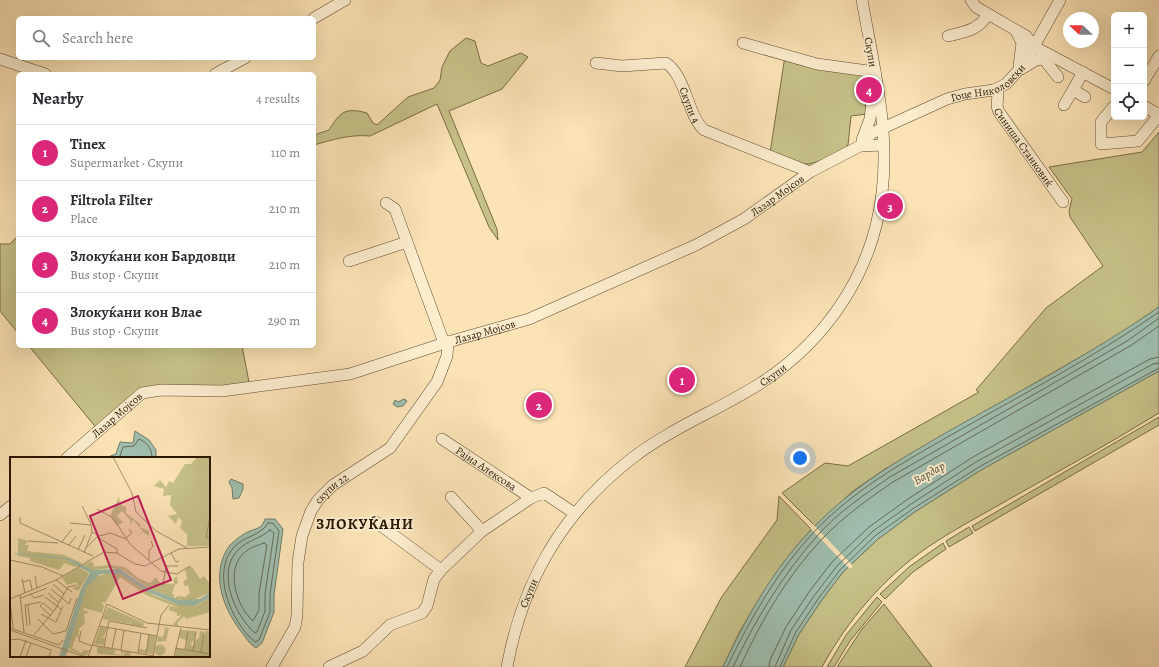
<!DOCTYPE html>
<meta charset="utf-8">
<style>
body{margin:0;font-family:Alegreya,serif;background:#f2f2f3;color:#2b2b33}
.controls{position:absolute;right:12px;top:12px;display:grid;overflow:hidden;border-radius:6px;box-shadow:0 4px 16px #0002}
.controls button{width:36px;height:36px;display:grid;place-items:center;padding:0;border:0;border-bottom:1px solid #e1e1e2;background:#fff;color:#2b2b33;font:20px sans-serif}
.compass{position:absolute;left:1063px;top:12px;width:36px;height:36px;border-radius:50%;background:#fff;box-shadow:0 4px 16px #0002;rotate:292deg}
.you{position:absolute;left:800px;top:458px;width:14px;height:14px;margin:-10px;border:3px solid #fff;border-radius:50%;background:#1a73e8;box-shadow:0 0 0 6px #1a73e833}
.badge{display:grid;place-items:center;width:26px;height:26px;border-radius:50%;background:#db2777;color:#fff;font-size:13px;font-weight:700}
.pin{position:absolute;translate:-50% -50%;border:2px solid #fff;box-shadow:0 1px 4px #0006}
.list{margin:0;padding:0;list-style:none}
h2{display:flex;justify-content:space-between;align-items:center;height:52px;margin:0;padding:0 16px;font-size:17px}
h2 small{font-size:13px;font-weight:400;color:#7c7c81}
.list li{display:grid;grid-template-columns:26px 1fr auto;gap:12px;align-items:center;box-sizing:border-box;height:56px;padding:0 16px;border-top:1px solid #e1e1e2}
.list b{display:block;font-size:15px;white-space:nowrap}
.list p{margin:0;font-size:13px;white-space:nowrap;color:#7c7c81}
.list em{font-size:13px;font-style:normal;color:#7c7c81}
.icon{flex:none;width:22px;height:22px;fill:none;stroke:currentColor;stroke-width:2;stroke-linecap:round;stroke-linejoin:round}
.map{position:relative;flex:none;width:1159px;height:667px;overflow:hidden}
.search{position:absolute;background:#fff;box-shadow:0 4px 16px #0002;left:16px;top:16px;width:300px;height:44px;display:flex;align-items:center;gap:10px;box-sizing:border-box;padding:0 14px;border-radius:6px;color:#7c7c81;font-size:15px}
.panel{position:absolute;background:#fff;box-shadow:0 4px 16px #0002;left:16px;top:72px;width:300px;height:276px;border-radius:6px}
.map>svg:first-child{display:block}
.green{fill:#c6c188;stroke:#786c44}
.water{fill:#9fbeae;stroke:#707b68}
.pier{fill:#fbe3b5}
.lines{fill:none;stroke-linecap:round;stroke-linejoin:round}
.shore{stroke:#646a57;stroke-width:1}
.minor-casing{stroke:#5e492d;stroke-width:12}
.minor{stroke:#fcedcf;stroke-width:11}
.labels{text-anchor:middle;stroke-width:4;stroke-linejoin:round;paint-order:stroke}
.street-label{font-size:11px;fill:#291600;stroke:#fcedcf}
.water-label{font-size:12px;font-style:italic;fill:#52513d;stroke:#fcedcf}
.district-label{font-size:15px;font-weight:bold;letter-spacing:1px;fill:#291600;stroke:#fcedcf}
.inset-road{fill:none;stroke:#a7916d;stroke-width:1}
.view{fill:#c2185b;fill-opacity:0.15;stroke:#c2185b;stroke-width:2}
.inset-edge{fill:none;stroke:#291600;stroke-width:2}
</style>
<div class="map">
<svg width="1159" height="667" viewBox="0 0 1159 667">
<rect width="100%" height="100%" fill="#fbe3b5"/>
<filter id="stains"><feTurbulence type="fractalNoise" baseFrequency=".005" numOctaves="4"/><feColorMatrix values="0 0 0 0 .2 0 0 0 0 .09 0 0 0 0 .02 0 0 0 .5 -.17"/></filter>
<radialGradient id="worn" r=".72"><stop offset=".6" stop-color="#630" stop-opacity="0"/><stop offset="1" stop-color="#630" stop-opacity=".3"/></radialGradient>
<g class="green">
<path d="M 466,38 L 475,41 L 481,63 L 488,66 L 521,53 L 528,57 L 502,89 L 449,111 L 497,229 L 498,240 L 489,227 L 437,104 L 370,136 C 350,134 332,140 314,145 L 314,135 L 329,130 C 340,112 345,107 367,113 L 373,123 L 377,125 L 408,97 L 434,88 L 440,80 L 442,67 L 450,51 Z"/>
<polygon points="785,56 863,68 866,114 851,116 848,145 843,150 831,157 810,164 804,164 770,153"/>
<polygon points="1159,132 1159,307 1122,333 885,469 853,491 815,526 782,493 825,463 848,466 979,392 976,390 1046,308 1103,266 1070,217 1069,211 1072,199 1049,167 1142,152"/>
<polygon points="18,236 18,333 0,311 0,244 10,244"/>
<polygon points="29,346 242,346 250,387 151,391 98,430"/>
<path d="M 1159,371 L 1159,413 C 1109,444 1057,472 1006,501 C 980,516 953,530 928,547 C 883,578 848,620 822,667 L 783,667 L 799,634 L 821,601 L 843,572 L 878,539 L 916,511 L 981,470 Z"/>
<polygon points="1159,417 1159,425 975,531 972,526"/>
<polygon points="779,496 811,529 764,591 739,633 723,667 685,667 721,598 777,520"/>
<polygon points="969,527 973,533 949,547 946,541"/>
<polygon points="943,543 946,549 913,572 885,599 880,594 909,567"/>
<polygon points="877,597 882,602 850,641 834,667 827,667 846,635"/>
<polygon points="884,604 932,667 837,667 862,629"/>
</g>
<g class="water">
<path d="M 1159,307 L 1159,371 L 981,470 L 916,511 L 878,539 L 843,572 L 821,601 L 799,634 L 783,667 L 723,667 C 746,618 773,569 811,530 C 852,486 904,457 956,427 C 1024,389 1094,352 1159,307 Z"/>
<polygon points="404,399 407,401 403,406 397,407 393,404 395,400 398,402"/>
<polygon points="135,431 149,440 156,450 156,458 105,458 116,454 120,442 133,443"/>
<polygon points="231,479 243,484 243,489 239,498 233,499 232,488 229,482"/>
<path d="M 265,519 L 275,519 L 283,529 L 274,595 L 274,612 L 262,643 L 256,648 C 249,644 245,636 240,630 C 222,606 210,572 230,545 C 234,541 244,533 250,531 C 258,528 262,528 265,519 Z"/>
</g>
<polygon class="pier" points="813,524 853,566 850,569 810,528"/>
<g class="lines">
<g class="shore">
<path d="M 117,458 L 120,456 L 123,447 L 134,446 L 139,439 C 148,443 152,449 152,458"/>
<path d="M 268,523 L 273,523 L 279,531 L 270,594 L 270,612 L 259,640 L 255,642 C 232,623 210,573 234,547 C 244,536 261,536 268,523 Z"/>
<path d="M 270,530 L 274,533 L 265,594 L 265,611 L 257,632 L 255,633 C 235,616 215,571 239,549 C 248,540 260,539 270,530 Z"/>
<path d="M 264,543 L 267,545 L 259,593 L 259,610 L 253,621 C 237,607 226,572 242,555 C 248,548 256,546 264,543 Z"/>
<path d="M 727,667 C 750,619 777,572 813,533 C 852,491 902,463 951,435 C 1021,395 1093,358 1159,312"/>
<path d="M 733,667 C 755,620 782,576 817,536 C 837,513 864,495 890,477 L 1127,341 L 1159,318"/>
<path d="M 740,667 C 761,621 787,576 822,539 C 843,517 868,499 893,482 L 1130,346 L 1159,326"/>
<polyline points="769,667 770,660 786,627 809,592 832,562 869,527 908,499 973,457 1150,359 1159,357"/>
<polyline points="775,667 791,630 814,596 837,566 873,531 911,504 976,462 1153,364 1159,363"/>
<polyline points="780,667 796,632 818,599 840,570 876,535 914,508 979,467 1159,368"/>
</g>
<defs>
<g id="minor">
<polyline points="971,0 976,7 1026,36 1033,46 1114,89"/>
<polyline points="314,18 345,0"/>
<polyline points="1016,31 1022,43 1019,65"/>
<path d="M 948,36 C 965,32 979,30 988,14"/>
<polyline points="743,43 817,64 875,72"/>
<polyline points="1043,58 1058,77"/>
<polyline points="0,59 45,74"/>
<path id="s1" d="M 596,63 L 622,66 L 666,63 C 686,76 687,114 704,130 L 810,172"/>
<polyline points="1021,69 1036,60 1053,57"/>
<polyline points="1083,72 1073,90 1085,97"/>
<polyline points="215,74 245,58"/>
<polyline points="1144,81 1159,56"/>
<path id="s2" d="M 994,90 L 998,94 L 997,106 L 999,112 L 1063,202"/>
<polyline points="1064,105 1073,90"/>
<polyline points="1114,106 1101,122 1101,144 1138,141 1159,115 1144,106"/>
<polyline points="862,140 870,119 873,93"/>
<polyline points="860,146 883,145"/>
<polyline points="386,203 395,209 407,242"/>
<polyline points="349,261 407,242 444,343"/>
<path id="s3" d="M 442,439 L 531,498"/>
<path id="s4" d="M 67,458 L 142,393 L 161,390 L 222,391 L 350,374 L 448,342 L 529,319 L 696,245 L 744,219 L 810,172 L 860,146 L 872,133 L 947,99 L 965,94 L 994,90 L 1006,84 L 1024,64 L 1060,0"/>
<polyline points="451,497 482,531"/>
<polyline points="0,515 11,506"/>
<polyline points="376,522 441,570"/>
<path id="s5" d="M 272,667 L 295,627 L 297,616 L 298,562 L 302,536 L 311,511 L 318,500 L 333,485 L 390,448 L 437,382 L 447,356 L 448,342"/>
<polyline points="329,667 363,651 390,625 422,613 427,606 434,579 441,570 482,531 531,498 544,493 574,513"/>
<path id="s6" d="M 507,667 C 523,579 564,510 635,456 C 674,427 720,409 761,383 C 827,340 873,272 882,193 C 890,129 873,63 862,0"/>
</g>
</defs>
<use href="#minor" class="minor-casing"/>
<use href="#minor" class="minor"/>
</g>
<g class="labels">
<g class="street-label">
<text transform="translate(871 52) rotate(80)" y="4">Скупи</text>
<text dy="4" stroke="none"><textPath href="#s4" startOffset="1016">Гоце Николовски</textPath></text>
<text dy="4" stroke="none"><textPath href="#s1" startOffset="119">Cкупи 4</textPath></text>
<text dy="4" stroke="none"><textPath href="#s2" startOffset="67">Синиша Станковиќ</textPath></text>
<text dy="4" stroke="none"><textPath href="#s4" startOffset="774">Лазар Мојсов</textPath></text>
<text dy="4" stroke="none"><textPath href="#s4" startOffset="450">Лазар Мојсов</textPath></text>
<text dy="4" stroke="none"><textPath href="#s6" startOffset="413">Скупи</textPath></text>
<text dy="4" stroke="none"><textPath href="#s4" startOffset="66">Лазар Мојсов</textPath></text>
<text dy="4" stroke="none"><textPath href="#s3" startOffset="53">Рајна Алексова</textPath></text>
<text dy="4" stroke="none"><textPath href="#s5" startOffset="195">скупи 22</textPath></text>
<text dy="4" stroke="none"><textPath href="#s6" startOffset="77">Скупи</textPath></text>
</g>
<g class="water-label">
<text transform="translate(929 473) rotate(-30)" y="4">Вардар</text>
</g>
<g class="district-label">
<text x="365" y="529">ЗЛОКУЌАНИ</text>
</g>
</g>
<g transform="translate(10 457)">
<rect width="200" height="200" fill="#fbe3b5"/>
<path d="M 187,0 L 200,1 L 200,89 L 177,89 L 177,77 L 170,71 L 172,64 L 168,60 L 166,67 L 158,59 L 167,57 L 160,48 L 161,38 L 153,39 L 154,32 L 144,29 L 150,23 L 156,30 L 159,24 L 163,26 L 175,7 L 181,7 ZM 109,40 L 110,47 L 116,50 L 116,56 L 130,67 L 130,70 L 139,74 L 139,79 L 133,75 L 125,82 L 133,74 L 123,63 L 120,68 L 120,63 L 112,54 L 107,59 L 113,65 L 107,69 L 100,59 ZM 8,81 L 18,84 L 15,88 L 19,88 L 17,94 L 54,98 L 72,106 L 65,110 L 54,106 L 49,113 L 20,104 L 20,101 L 8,99 ZM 82,104 L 84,109 L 82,110 L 99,108 L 115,110 L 128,121 L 140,126 L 146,120 L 150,126 L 164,127 L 164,121 L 167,120 L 168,126 L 165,128 L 162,137 L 165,138 L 162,141 L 139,132 L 113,113 L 101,111 L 83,113 L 73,108 ZM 179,109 L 182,110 L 190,122 L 194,119 L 200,127 L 200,135 L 182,144 L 165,142 L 167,139 L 175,140 L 180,136 L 178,128 L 175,129 L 173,125 L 177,121 L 175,113 ZM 69,110 L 79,117 L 68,134 L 62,131 L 68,129 L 66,125 L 57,128 L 52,120 ZM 102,115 L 114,118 L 143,138 L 169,148 L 186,147 L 185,150 L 200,140 L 200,155 L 176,162 L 174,159 L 167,166 L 169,169 L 165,169 L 163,167 L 172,158 L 167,159 L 167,156 L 159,153 L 160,149 L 169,151 L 136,138 L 110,120 L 95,146 L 91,145 L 94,149 L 92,156 L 74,151 L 73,153 L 78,154 L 77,157 L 74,156 L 75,166 L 68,173 L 70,175 L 68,175 L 69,180 L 66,179 L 62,191 L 71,196 L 74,193 L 80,193 L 77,198 L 74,199 L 61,193 L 61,191 L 67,174 L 60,194 L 60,190 L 58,193 L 76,131 L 86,120 ZM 98,150 L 134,166 L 133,170 L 121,168 L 121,164 L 120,167 L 92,162 ZM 90,170 L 97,171 L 94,179 L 90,180 L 95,181 L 94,188 L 84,187 ZM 152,170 L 167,172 L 159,171 L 156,184 L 147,185 L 148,179 L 153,180 L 155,171 ZM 170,173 L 186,174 L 184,184 L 182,184 L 181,189 L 183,189 L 185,184 L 189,181 L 190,174 L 194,175 L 193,183 L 195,174 L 200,175 L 200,200 L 165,200 L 166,192 L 176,192 L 177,183 L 169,181 ZM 139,178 L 146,179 L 143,197 L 128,195 L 128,192 L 136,193 ZM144.5 193a5.5 5.5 0 1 1 11 0a5.5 5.5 0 1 1-11 0ZM 87,189 L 105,193 L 104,197 L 114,198 L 114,195 L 111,197 L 111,194 L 121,195 L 120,199 L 89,197 L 87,196 Z" fill="#c6c188"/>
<path d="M 0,93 L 4,96 L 58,101 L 83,113 L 110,112 L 139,132 L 170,143 L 190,142 L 200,135 L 200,140 L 185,149 L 169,148 L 138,135 L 111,117 L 90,117 L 76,131 L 58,193 L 55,200 L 49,200 L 71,132 L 80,116 L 56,102 L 5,97 Z" fill="#9fbeae"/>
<path class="inset-road" d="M 103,0 L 122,36 L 126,55 L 146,74 L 177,91M 72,49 L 81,67 L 82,75 L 74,96M 87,52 L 103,61 L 120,87 L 151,114 L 167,117 L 180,109M 10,60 L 10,66 L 83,99M 200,60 L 196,81 L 200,80M 60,66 L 81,68M 82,75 L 90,79 L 100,76 L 116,82M 87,80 L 107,92 L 107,96M 116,81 L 122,76 L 119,72M 18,84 L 48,86M 51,86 L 62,72M 58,89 L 66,79M 77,90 L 87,80M 68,93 L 75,78M 161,96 L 166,105 L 169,104M 0,103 L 32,110 L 53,119M 139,103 L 139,94 L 143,89 L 141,84M 25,119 L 27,131M 12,122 L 15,136M 46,123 L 62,135M 13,125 L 20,123 L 22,133M 43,127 L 54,137M 153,128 L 156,109 L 168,109M 41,132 L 59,147 L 61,141M 38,136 L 49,146M 21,137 L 24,141 L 34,138M 10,138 L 14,175M 35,140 L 52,153M 11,141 L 37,131M 0,142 L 46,123 L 94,95 L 107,96 L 125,107 L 135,109 L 169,92 L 200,90M 0,144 L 3,171M 15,148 L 17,169M 15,148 L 31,145M 18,148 L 20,168M 31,157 L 46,165 L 53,149M 41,159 L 30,149 L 33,146 L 44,155M 28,162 L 43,177 L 56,174 L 67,141M 89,169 L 147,179M 0,171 L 49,188 L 53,183M 0,173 L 75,200M 71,174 L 69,184 L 82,189M 24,178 L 44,154 L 58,130 L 66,128M 0,183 L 9,182 L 41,193 L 39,200M 82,188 L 144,199M 94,190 L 99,164 L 137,171M 102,191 L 106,172M 165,191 L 200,197M 175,192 L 178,174M 111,193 L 114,173M 183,194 L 186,175M 191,195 L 194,177M 128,196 L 131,176M 136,197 L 139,178M 143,199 L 151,158 L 159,148M 10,200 L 16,183M 16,200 L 21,186M 78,200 L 97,147 L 137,166 L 200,173M 164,200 L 171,171"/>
<path class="view" d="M 128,39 L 161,123 L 113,142 L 80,59 Z"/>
<rect width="200" height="200" class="inset-edge"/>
</g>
<rect width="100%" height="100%" filter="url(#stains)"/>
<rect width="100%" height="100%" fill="url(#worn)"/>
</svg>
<div class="controls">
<button>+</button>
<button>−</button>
<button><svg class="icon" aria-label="locate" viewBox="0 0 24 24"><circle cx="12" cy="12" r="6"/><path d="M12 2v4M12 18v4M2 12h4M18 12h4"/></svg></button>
</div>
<svg class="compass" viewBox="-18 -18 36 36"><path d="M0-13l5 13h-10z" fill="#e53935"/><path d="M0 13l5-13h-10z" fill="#7c7c81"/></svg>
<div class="you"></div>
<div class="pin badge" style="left:682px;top:380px">1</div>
<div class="pin badge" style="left:539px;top:405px">2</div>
<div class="pin badge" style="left:890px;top:206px">3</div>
<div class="pin badge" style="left:869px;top:90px">4</div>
<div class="search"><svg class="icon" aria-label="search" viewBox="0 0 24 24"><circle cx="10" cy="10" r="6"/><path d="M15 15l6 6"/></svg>Search here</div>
<section class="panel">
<h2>Nearby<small>4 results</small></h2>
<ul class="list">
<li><span class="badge">1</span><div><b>Tinex</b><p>Supermarket · Скупи</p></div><em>110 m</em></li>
<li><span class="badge">2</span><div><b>Filtrola Filter</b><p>Place</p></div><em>210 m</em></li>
<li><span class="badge">3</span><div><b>Злокуќани кон Бардовци</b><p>Bus stop · Скупи</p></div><em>210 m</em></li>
<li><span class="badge">4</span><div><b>Злокуќани кон Влае</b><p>Bus stop · Скупи</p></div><em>290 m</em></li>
</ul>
</section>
</div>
